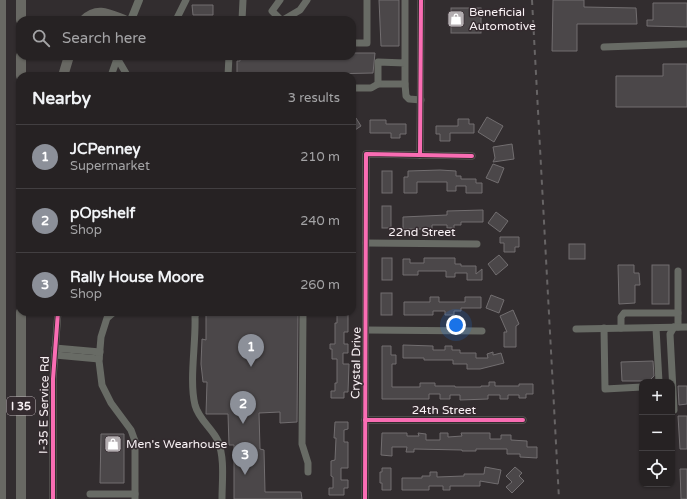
<!DOCTYPE html>
<meta charset="utf-8">
<style>
body{margin:0;font-family:"Varela Round",sans-serif;background:#2e2a2b;color:#f1f3f6}
.controls{position:absolute;right:12px;bottom:12px;display:grid;overflow:hidden;border-radius:8px;box-shadow:0 1px 3px #0004}
.controls button{width:36px;height:36px;display:grid;place-items:center;padding:0;border:0;border-bottom:1px solid #423f41;background:#262223;color:#f1f3f6;font:20px sans-serif}
.you{position:absolute;left:456px;top:325px;width:14px;height:14px;margin:-10px;border:3px solid #fff;border-radius:50%;background:#1a73e8;box-shadow:0 0 0 6px #1a73e833}
.badge{display:grid;place-items:center;width:26px;height:26px;border-radius:50%;background:#8c9099;color:#fff;font-size:13px;font-weight:700}
.pin{position:absolute;translate:-50% -33px;filter:drop-shadow(0 1px 2px #0008)}
.pin::after{content:'';position:absolute;top:21px;width:14px;height:12px;background:inherit;clip-path:polygon(0 0,100% 0,50% 100%)}
.list{margin:0;padding:0;list-style:none}
h2{display:flex;justify-content:space-between;align-items:center;height:52px;margin:0;padding:0 16px;font-size:17px}
h2 small{font-size:13px;font-weight:400;color:#a4a4a6}
.list li{display:grid;grid-template-columns:26px 1fr auto;gap:12px;align-items:center;box-sizing:border-box;height:64px;padding:0 16px;border-top:1px solid #423f41}
.list b{display:block;font-size:15px;white-space:nowrap}
.list p{margin:0;font-size:13px;white-space:nowrap;color:#a4a4a6}
.list em{font-size:13px;font-style:normal;color:#a4a4a6}
.icon{flex:none;width:22px;height:22px;fill:none;stroke:currentColor;stroke-width:2;stroke-linecap:round;stroke-linejoin:round}
.map{position:relative;flex:none;width:687px;height:499px;overflow:hidden}
.search{position:absolute;background:#262223;box-shadow:0 1px 3px #0004;left:16px;top:16px;width:340px;height:44px;display:flex;align-items:center;gap:10px;box-sizing:border-box;padding:0 14px;border-radius:12px;color:#a4a4a6;font-size:15px}
.panel{position:absolute;background:#262223;box-shadow:0 1px 3px #0004;left:16px;top:72px;width:340px;height:244px;border-radius:12px}
.map>svg:first-child{display:block}
.building{fill:#4b4749;stroke:#726e70}
.lines{fill:none;stroke-linecap:round;stroke-linejoin:round}
.minor{stroke:#686b65;stroke-width:7}
.major{stroke:#696d66;stroke-width:8}
.highway{stroke:#686863;stroke-width:10}
.rail{stroke:#676465;stroke-width:2;stroke-dasharray:5 5;stroke-linecap:butt}
.cycleway-casing{stroke:#342b2f;stroke-width:6}
.cycleway{stroke:#f96db3;stroke-width:4}
.labels{text-anchor:middle;stroke-width:3;stroke-linejoin:round;paint-order:stroke}
.shield{fill:#342b2f;stroke:#beb6ba;stroke-width:1}
.shield-label{font-size:11px;font-weight:bold;fill:#f9f2f5}
.poi-label{font-size:12px;fill:#f9f2f5;stroke:#342b2f;text-anchor:start}
.street-label{font-size:12px;fill:#f9f2f5;stroke:#342b2f}
</style>
<div class="map">
<svg width="687" height="499" viewBox="0 0 687 499">
<rect width="100%" height="100%" fill="#322d2f"/>
<g class="building">
<polygon points="379,0 399,0 399,46 381,46"/>
<polygon points="553,0 584,0 584,7 636,8 637,24 577,24 577,51 552,51"/>
<polygon points="653,3 687,3 687,27 647,26 647,20 653,20"/>
<polygon points="192,5 213,5 213,15 193,15"/>
<rect x="451" y="8" width="30" height="25"/>
<polygon points="352,53 375,53 373,73 237,76 237,61 240,61 240,56 352,56"/>
<polygon points="663,64 687,64 687,107 616,107 616,76 663,76"/>
<polygon points="487,117 503,126 494,142 478,132"/>
<polygon points="356,118 361,126 352,132 352,120"/>
<polygon points="458,119 469,119 469,124 474,124 474,133 450,133 450,141 440,141 440,134 436,134 436,126 458,126"/>
<polygon points="370,120 386,120 386,124 406,124 406,134 400,134 400,138 391,138 391,133 370,133"/>
<polygon points="512,144 514,159 493,162 495,158 493,147"/>
<polygon points="493,164 504,168 498,183 486,178"/>
<polygon points="440,170 456,171 456,176 461,176 461,179 476,179 476,183 482,183 482,193 466,193 466,186 456,186 456,191 447,191 447,182 417,182 417,193 404,193 404,177 408,177 408,171"/>
<rect x="382" y="171" width="10" height="22"/>
<rect x="382" y="206" width="9" height="22"/>
<polygon points="483,210 483,222 461,222 461,225 454,225 454,228 447,228 447,225 432,225 432,229 403,229 403,217 447,215 447,211"/>
<polygon points="496,212 508,221 500,232 488,223"/>
<polygon points="500,237 519,237 519,247 515,247 515,252 504,252 504,243 500,243"/>
<rect x="569" y="244" width="16" height="15"/>
<polygon points="499,255 508,265 496,275 488,264"/>
<rect x="382" y="258" width="10" height="22"/>
<polygon points="424,258 455,258 455,264 461,264 461,266 476,266 476,274 482,269 482,280 467,280 467,273 455,273 455,277 446,277 446,271 418,271 418,275 403,275 403,259 410,259 410,263 424,263"/>
<polygon points="618,265 634,265 634,273 639,273 640,285 635,285 635,303 619,304"/>
<rect x="652" y="265" width="17" height="39"/>
<rect x="381" y="293" width="11" height="22"/>
<polygon points="491,295 504,300 499,313 486,308"/>
<polygon points="430,297 439,297 439,302 465,302 465,297 481,297 481,308 461,308 461,311 454,311 454,315 445,315 445,311 433,311 433,315 404,315 404,302 430,302"/>
<polygon points="513,310 519,324 516,326 516,347 504,347 504,332 507,332 500,316"/>
<polygon points="206,312 298,312 297,422 280,423 280,412 259,413 260,449 264,450 265,492 301,492 302,499 234,499 234,445 229,445 228,414 206,414 207,382 203,382 201,364 202,339 206,340"/>
<polygon points="337,312 348,312 348,332 344,332 344,344 348,344 348,353 343,353 343,364 349,364 348,392 344,392 344,398 331,398 331,391 335,391 335,383 337,383 337,359 332,359 332,349 330,349 330,344 335,344 335,323 337,323"/>
<polygon points="403,345 433,346 433,350 445,350 445,346 452,346 452,350 460,350 460,353 476,353 476,358 488,358 487,354 493,352 493,355 501,353 504,363 480,369 467,369 467,364 453,364 453,360 424,360 424,358 403,358"/>
<polygon points="382,346 391,346 391,355 396,355 396,364 392,364 392,387 420,387 420,383 435,383 435,386 455,386 455,387 481,387 481,386 489,386 489,382 495,382 495,386 519,386 519,384 533,384 533,394 526,394 526,398 519,398 519,395 508,395 508,399 500,399 500,395 488,395 488,399 460,400 460,395 450,395 450,399 440,399 440,394 429,394 429,399 382,399"/>
<polygon points="653,361 654,376 649,381 622,381 621,362"/>
<polygon points="678,386 687,386 687,404 679,405"/>
<polygon points="678,416 687,416 687,449 680,449"/>
<polygon points="335,422 348,422 348,429 344,430 344,442 348,442 348,468 341,468 341,480 348,480 348,488 344,488 344,495 329,495 329,488 333,488 333,477 331,476 331,461 335,460 336,438 334,438"/>
<polygon points="382,433 407,433 407,436 419,436 418,433 426,434 426,440 440,440 440,433 448,433 448,437 462,436 461,433 490,433 490,439 501,439 501,435 511,435 511,440 527,441 527,447 537,447 537,458 520,457 520,454 507,454 507,449 476,449 476,451 462,451 462,450 414,449 414,452 406,452 407,447 392,447 392,456 381,455"/>
<polygon points="101,434 124,434 124,483 100,483"/>
<polygon points="485,467 501,470 498,484 480,481 480,486 450,486 450,490 443,490 443,486 429,486 429,490 402,490 402,478 422,478 422,476 430,476 430,472 437,472 437,477 464,476 464,474 484,474"/>
<polygon points="515,467 522,473 519,476 524,481 512,493 506,487 512,482 506,476"/>
<polygon points="382,468 391,468 391,490 382,490 382,483 380,483 380,472 382,472"/>
<polygon points="680,469 687,469 687,499 681,499"/>
</g>
<g class="lines">
<g class="minor">
<polyline points="280,0 272,11 281,20"/>
<polyline points="405,0 405,84 378,84 378,62 405,63"/>
<polyline points="176,20 186,0"/>
<polyline points="242,20 243,0"/>
<polyline points="283,20 300,10 307,0"/>
<polyline points="352,43 367,43 367,0"/>
<polyline points="604,47 687,44"/>
<polyline points="117,58 127,75"/>
<polyline points="111,76 118,56"/>
<polyline points="228,76 229,56"/>
<polyline points="405,84 406,96 409,99 421,100"/>
<polyline points="352,88 371,88 378,84"/>
<polyline points="420,155 421,0"/>
<polyline points="366,243 477,244"/>
<polyline points="678,271 678,327"/>
<polyline points="114,312 107,318 101,337 99,361 102,385 111,403 131,430 135,441 135,499"/>
<path d="M 196,312 L 195,317 C 196,344 189,380 195,405 C 199,420 212,428 218,441 C 225,459 222,481 222,499"/>
<polyline points="303,312 302,444 308,463 308,472"/>
<polyline points="674,327 670,334 674,410"/>
<polyline points="604,328 605,389 642,387"/>
<polyline points="621,328 621,317 624,313 678,313"/>
<polyline points="656,328 659,382"/>
<polyline points="576,329 687,327"/>
<polyline points="366,330 482,331"/>
<polyline points="55,348 100,352"/>
<polyline points="55,355 99,359"/>
<polyline points="365,420 523,420"/>
<polyline points="90,494 135,494"/>
<polyline points="53,499 53,379 58,312"/>
<polyline points="365,499 366,154 472,156"/>
</g>
<polyline class="major" points="131,20 139,0"/>
<g class="highway">
<polyline points="1,0 1,499"/>
<polyline points="21,0 21,20"/>
<path d="M 84,20 C 97,7 109,14 124,20"/>
<polyline points="21,56 21,76"/>
<polyline points="63,76 69,56"/>
<polyline points="21,312 21,499"/>
</g>
<polyline class="rail" points="532,0 559,499"/>
<defs>
<g id="cycleway">
<polyline points="420,155 421,0"/>
<polyline points="365,420 523,420"/>
<polyline points="53,499 53,379 58,312"/>
<polyline points="365,499 366,154 472,156"/>
</g>
</defs>
<use href="#cycleway" class="cycleway-casing"/>
<use href="#cycleway" class="cycleway"/>
</g>
<defs>
<symbol id="shop-square" viewBox="-11 -11 22 22"><rect x="-9" y="-9" width="18" height="18" rx="4" fill="#b3adb0" stroke="#342b2f"/><path d="M-5-2.5h2.3a2.7 3.5 0 0 1 5.4 0H5L5.5 6h-11ZM-1.5-2.5h3a1.5 2.3 0 0 0-3 0Z" fill="#fff"/></symbol>
</defs>
<g fill-rule="evenodd">
<use href="#shop-square" x="446" y="9" width="20" height="20"/>
<use href="#shop-square" x="103" y="434" width="20" height="20"/>
</g>
<g class="labels">
<rect class="shield" x="7" y="397" width="28" height="18" rx="3"/>
<g class="shield-label">
<text x="21" y="410">I 35</text>
</g>
<g class="poi-label">
<text x="469" y="16">Beneficial<tspan x="469" dy="14">Automotive</tspan></text>
<text x="126" y="448">Men's Wearhouse</text>
</g>
<g class="street-label">
<text x="422" y="236">22nd Street</text>
<text transform="translate(356 363) rotate(-89)" y="4">Crystal Drive</text>
<text transform="translate(44 405) rotate(-89)" y="4">I-35 E Service Rd</text>
<text x="444" y="414">24th Street</text>
</g>
</g>
</svg>
<div class="controls">
<button>+</button>
<button>−</button>
<button><svg class="icon" aria-label="locate" viewBox="0 0 24 24"><circle cx="12" cy="12" r="6"/><path d="M12 2v4M12 18v4M2 12h4M18 12h4"/></svg></button>
</div>
<div class="you"></div>
<div class="pin badge" style="left:251px;top:367px">1</div>
<div class="pin badge" style="left:243px;top:424px">2</div>
<div class="pin badge" style="left:245px;top:475px">3</div>
<div class="search"><svg class="icon" aria-label="search" viewBox="0 0 24 24"><circle cx="10" cy="10" r="6"/><path d="M15 15l6 6"/></svg>Search here</div>
<section class="panel">
<h2>Nearby<small>3 results</small></h2>
<ul class="list">
<li><span class="badge">1</span><div><b>JCPenney</b><p>Supermarket</p></div><em>210 m</em></li>
<li><span class="badge">2</span><div><b>pOpshelf</b><p>Shop</p></div><em>240 m</em></li>
<li><span class="badge">3</span><div><b>Rally House Moore</b><p>Shop</p></div><em>260 m</em></li>
</ul>
</section>
</div>
